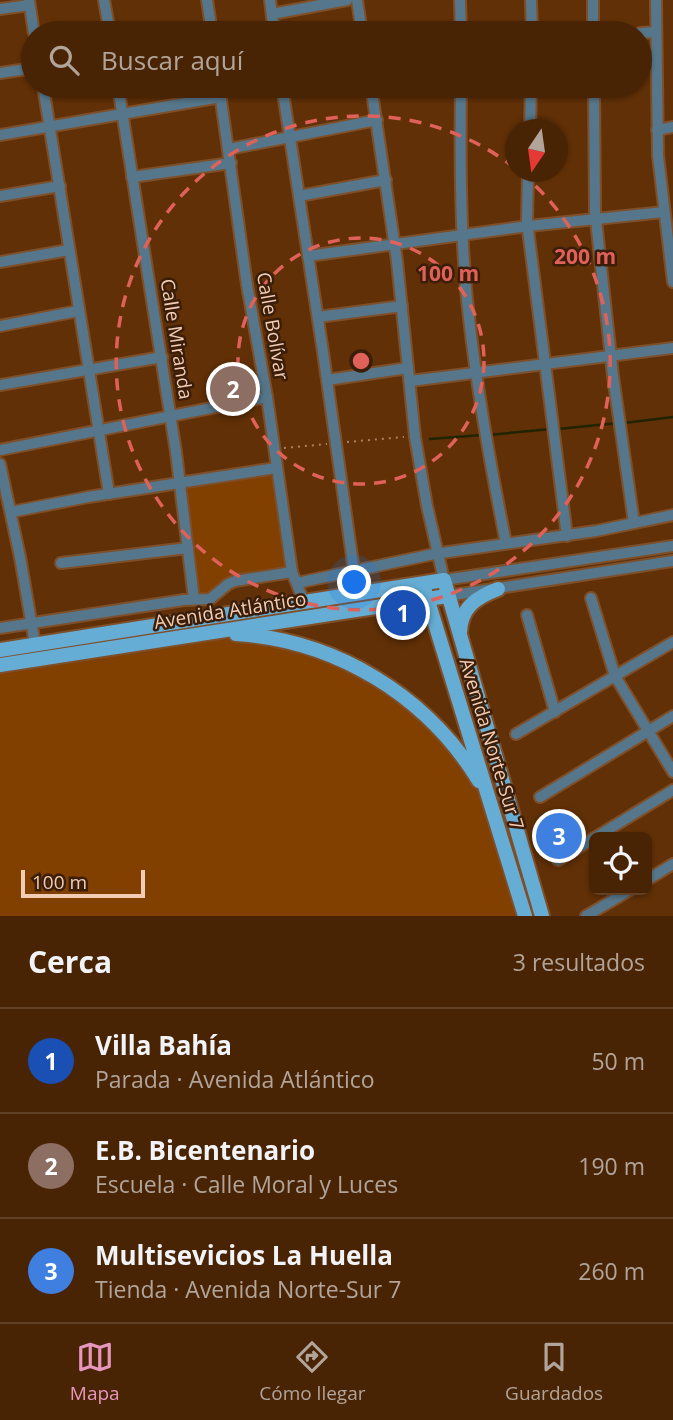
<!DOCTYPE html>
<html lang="es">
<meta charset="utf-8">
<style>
body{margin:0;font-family:"Open Sans",sans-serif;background:#502c0e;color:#f1f3f6}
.controls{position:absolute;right:21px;bottom:21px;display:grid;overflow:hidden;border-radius:10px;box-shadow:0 2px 5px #0004}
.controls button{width:63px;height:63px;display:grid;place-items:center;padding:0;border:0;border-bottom:2px solid #614126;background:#492404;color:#f1f3f6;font:35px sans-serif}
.compass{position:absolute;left:505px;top:119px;width:63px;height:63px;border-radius:50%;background:#492404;box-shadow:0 2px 5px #0004;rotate:193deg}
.scale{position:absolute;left:21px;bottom:18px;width:124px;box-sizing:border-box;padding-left:7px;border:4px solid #f2ccb4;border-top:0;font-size:19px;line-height:24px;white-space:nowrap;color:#f2ccb4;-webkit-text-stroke:5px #3a1e09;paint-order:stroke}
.you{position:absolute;left:355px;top:583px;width:24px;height:24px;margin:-18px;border:5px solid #fff;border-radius:50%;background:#1a73e8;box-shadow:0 0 0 10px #1a73e833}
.badge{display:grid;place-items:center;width:46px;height:46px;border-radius:50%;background:#e797bd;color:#fff;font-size:23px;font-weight:700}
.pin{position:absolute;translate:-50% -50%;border:4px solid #fff;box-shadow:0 2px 7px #0006}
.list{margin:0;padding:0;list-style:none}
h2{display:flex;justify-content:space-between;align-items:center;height:91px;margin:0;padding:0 28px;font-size:30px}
h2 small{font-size:23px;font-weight:400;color:#b1a49a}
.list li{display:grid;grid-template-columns:46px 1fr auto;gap:21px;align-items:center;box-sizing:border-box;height:105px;padding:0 28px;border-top:2px solid #614126}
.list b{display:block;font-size:26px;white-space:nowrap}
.list p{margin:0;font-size:23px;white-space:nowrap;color:#b1a49a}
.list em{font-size:23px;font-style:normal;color:#b1a49a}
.icon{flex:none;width:38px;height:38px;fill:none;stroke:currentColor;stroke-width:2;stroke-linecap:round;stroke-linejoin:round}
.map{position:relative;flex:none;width:673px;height:916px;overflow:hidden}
.search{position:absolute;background:#492404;box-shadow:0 2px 5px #0004;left:21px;right:21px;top:21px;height:77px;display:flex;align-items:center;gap:18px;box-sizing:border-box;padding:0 24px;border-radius:38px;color:#b1a49a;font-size:26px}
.sheet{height:406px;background:#492404}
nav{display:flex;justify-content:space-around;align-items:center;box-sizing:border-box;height:98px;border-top:2px solid #614126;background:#492404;font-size:19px;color:#b1a49a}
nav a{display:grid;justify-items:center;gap:4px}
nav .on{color:#e797bd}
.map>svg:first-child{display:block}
.green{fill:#813f00}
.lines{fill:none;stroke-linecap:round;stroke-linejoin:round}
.stream{stroke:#212400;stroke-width:2.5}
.minor-casing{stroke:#7e4f29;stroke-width:14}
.major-casing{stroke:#7e4f29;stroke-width:18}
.path{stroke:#ac8160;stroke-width:2;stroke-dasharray:2 5;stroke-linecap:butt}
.minor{stroke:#56778b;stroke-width:10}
.major{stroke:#66add5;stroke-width:14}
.ring{fill:none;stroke:#e06159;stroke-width:3.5;stroke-dasharray:12 9}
.labels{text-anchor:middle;stroke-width:5;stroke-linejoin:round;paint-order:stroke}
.street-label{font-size:19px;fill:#f2ccb4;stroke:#3a1e09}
.centre{fill:#e06159;stroke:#3a1e09;stroke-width:3.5}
.ring-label{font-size:21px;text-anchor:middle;font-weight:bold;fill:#e06159;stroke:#3a1e09;stroke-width:5;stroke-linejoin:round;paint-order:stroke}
</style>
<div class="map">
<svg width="673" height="916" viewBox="0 0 673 916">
<rect width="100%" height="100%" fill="#613006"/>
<g class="green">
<polygon points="276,468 292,572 222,589 194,599 180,482"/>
<polygon points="204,634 271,638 382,681 471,768 525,916 0,916 0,665"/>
</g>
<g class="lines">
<g class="stream">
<polyline points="624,423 673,417"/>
<polyline points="558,429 618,423"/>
<polyline points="488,435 551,429"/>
<polyline points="430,439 482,435"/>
</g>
<defs>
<g id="minor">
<polyline points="29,0 34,33"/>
<polyline points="104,0 110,33"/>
<polyline points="207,0 212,33"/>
<polyline points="270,0 274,33"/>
<polyline points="357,0 362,33"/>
<polyline points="460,0 461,33"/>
<polyline points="531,0 532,33"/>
<polyline points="593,0 593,33"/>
<polyline points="656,0 658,156 673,282"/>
<polyline points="0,9 29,5"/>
<polyline points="272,14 347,0"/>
<polyline points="640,33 656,32"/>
<polyline points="0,73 33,68"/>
<polyline points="43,86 109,494"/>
<polyline points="118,86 176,452 194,599"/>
<polyline points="219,86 247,285 267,397 292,572 304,602"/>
<polyline points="282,86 323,352 354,571"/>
<polyline points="371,86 397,261 415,437 427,506 444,580 673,546"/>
<path d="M 461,86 C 460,153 460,222 466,289 C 474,375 489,459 506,543"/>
<polyline points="594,86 595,211 613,376 634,523"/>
<polyline points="530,130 531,86"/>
<polyline points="657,130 673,127"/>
<polyline points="0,135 221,97"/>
<polyline points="229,149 377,120"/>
<polyline points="528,172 527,222 567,536"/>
<polyline points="132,177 231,163"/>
<polyline points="0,196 60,186"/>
<polyline points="299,196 386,180"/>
<polyline points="308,256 528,226 664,212"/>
<polyline points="0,262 69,250"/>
<polyline points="318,317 402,306"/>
<polyline points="0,326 78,311"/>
<polyline points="327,380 408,368"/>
<polyline points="410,381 673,348"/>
<polyline points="0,385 162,357"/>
<polyline points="0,450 267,397"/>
<polyline points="0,464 20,557 35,644"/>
<polyline points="11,512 88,497 276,468"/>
<polyline points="61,563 188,548"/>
<polyline points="297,583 434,554 596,531 673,515"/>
<polyline points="447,596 673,561"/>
<polyline points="591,598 615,676 673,772"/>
<polyline points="527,615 555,712"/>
<polyline points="0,628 184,600 210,599 228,584 235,581 292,572"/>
<polyline points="516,734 673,642"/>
<polyline points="540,797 673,716"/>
<polyline points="596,837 673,790"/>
<polyline points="558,860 594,838"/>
<polyline points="647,880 673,864"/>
<polyline points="586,916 630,890"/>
</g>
<g id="major">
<polyline points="425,591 525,916"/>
<path d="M 460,632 C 461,607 477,597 498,589"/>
<path d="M 236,634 C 336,640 427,696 479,781"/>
<polyline points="0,650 444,580 542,916"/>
<polyline points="0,665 447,596"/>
</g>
</defs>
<use href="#minor" class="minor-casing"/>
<use href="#major" class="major-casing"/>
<g class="path">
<polyline points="347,442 404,437"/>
<polyline points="284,448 327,444"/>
</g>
<use href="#minor" class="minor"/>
<use href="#major" class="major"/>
</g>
<g class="ring">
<circle cx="361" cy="361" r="123"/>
<path d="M520 172A247 247 0 1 1 515 168"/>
</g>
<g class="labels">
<g class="street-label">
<text transform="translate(273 326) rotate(80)" y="7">Calle Bolívar</text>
<text transform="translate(177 339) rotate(81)" y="7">Calle Miranda</text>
<text transform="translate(230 610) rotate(-9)" y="7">Avenida Atlántico</text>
<text transform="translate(492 744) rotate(73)" y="7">Avenida Norte-Sur 7</text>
</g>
</g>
<circle cx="361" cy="361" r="10" class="centre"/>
<g class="ring-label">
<text x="585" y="264">200 m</text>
<text x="448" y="281">100 m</text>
</g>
</svg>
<div class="controls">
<button><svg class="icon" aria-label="locate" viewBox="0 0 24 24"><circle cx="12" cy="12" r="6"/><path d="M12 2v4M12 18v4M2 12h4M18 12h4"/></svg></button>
</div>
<svg class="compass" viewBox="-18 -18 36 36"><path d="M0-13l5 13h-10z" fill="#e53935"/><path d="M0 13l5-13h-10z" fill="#b1a49a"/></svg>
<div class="scale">100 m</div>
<div class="you"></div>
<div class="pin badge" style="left:403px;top:613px;background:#1a4fb4">1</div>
<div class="pin badge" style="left:233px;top:389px;background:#8d6e63">2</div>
<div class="pin badge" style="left:559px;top:836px;background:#3f7fe0">3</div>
<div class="search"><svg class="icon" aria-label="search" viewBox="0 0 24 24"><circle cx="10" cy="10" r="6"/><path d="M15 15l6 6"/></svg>Buscar aquí</div>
</div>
<section class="sheet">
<h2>Cerca<small>3 resultados</small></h2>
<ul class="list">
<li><span class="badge" style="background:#1a4fb4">1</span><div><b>Villa Bahía</b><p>Parada · Avenida Atlántico</p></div><em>50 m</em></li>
<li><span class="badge" style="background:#8d6e63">2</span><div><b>E.B. Bicentenario</b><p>Escuela · Calle Moral y Luces</p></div><em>190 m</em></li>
<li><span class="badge" style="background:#3f7fe0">3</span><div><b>Multisevicios La Huella</b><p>Tienda · Avenida Norte-Sur 7</p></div><em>260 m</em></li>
</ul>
</section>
<nav>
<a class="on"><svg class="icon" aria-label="map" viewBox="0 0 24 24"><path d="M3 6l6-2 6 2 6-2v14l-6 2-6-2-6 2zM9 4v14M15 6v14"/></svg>Mapa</a>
<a><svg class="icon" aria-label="directions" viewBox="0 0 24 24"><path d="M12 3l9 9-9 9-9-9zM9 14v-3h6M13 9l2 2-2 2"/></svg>Cómo llegar</a>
<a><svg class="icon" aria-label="saved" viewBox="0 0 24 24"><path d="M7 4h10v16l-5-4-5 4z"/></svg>Guardados</a>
</nav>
